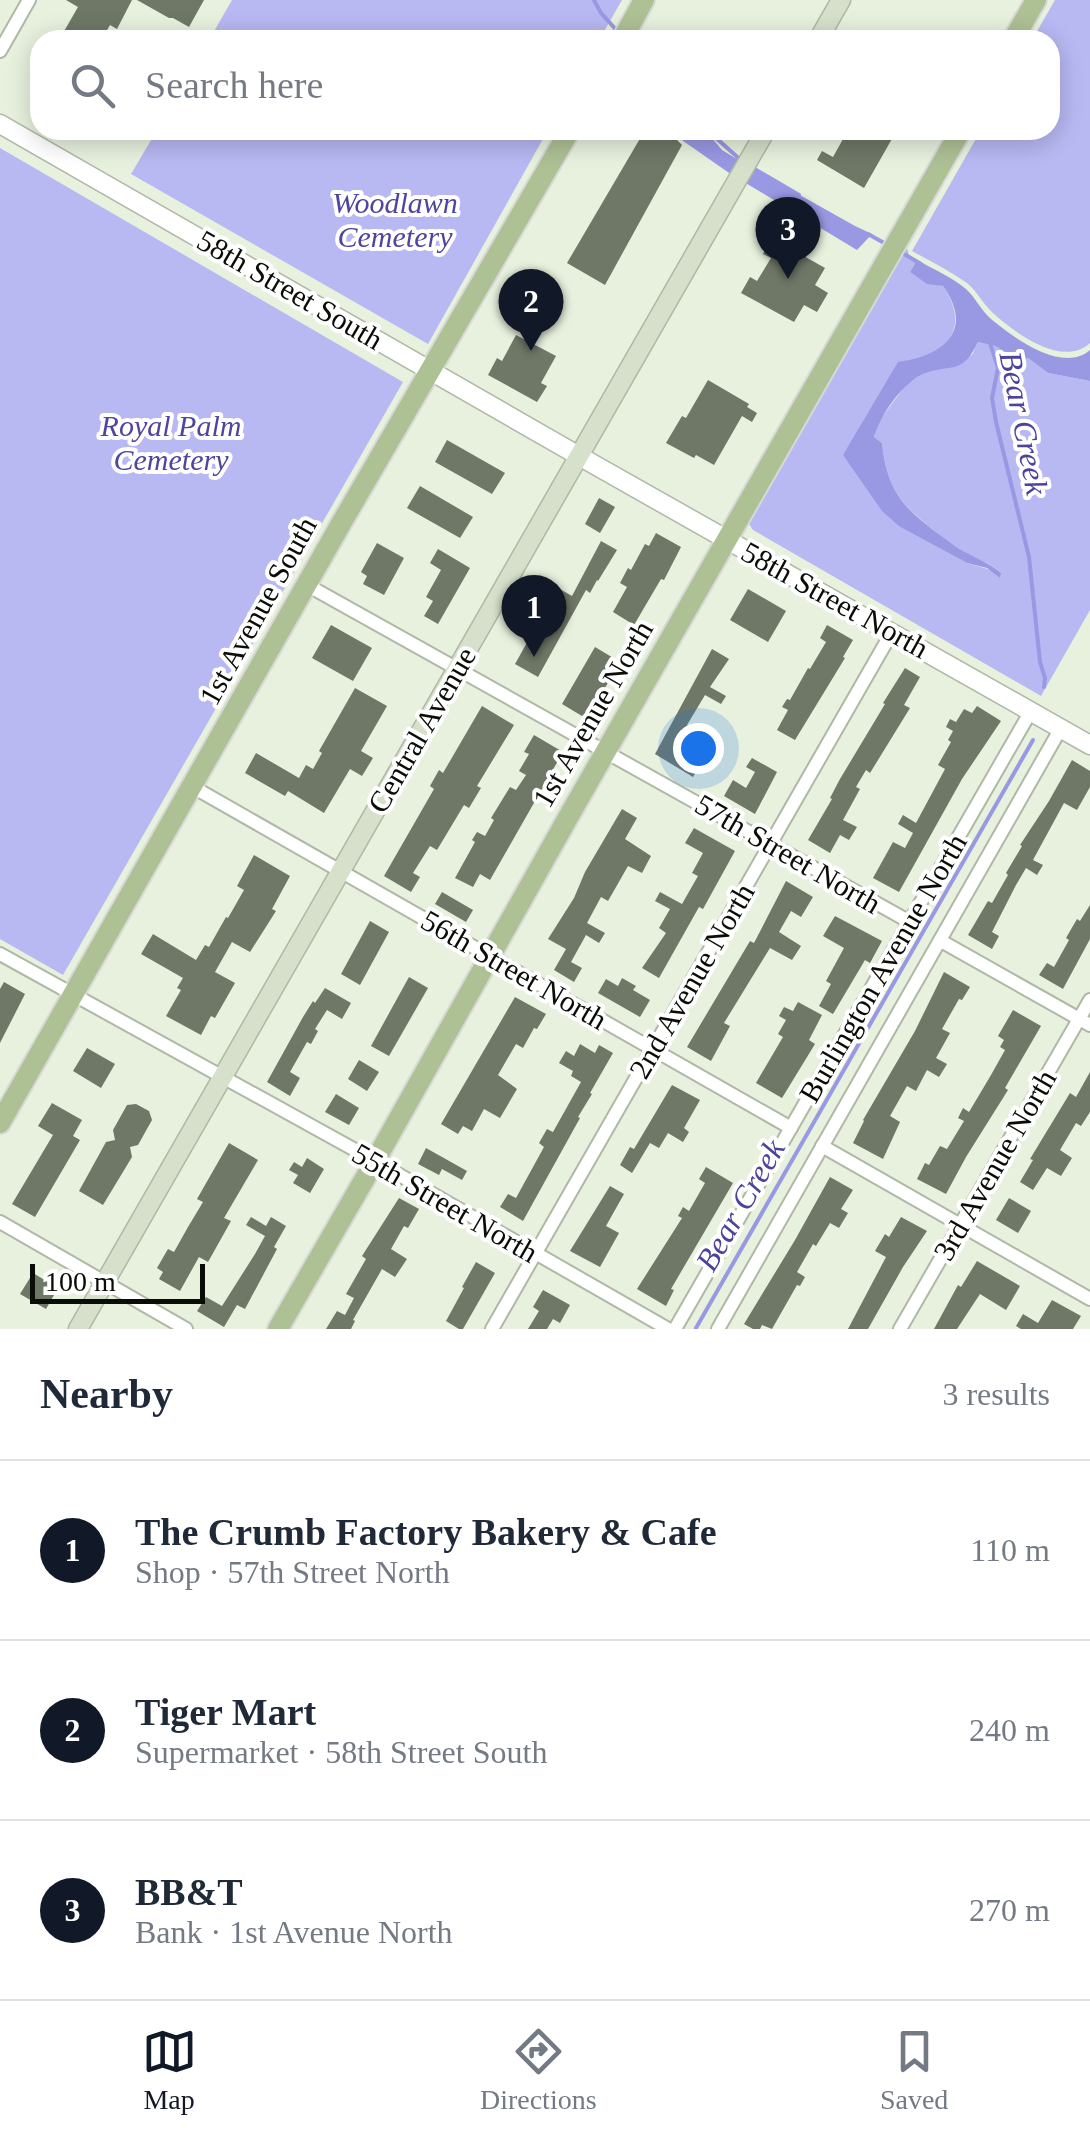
<!DOCTYPE html>
<meta charset="utf-8">
<style>
body{margin:0;font-family:Georgia,serif;background:#f6f6f7;color:#1f2937}
.scale{position:absolute;left:30px;bottom:25px;width:175px;box-sizing:border-box;padding-left:10px;border:5px solid #0a0d07;border-top:0;font-size:28px;line-height:35px;white-space:nowrap;color:#0a0d07;-webkit-text-stroke:8px #fff;paint-order:stroke}
.you{position:absolute;left:698px;top:748px;width:35px;height:35px;margin:-25px;border:8px solid #fff;border-radius:50%;background:#1a73e8;box-shadow:0 0 0 15px #1a73e833}
.badge{display:grid;place-items:center;width:65px;height:65px;border-radius:50%;background:#111827;color:#fff;font-size:32px;font-weight:700}
.pin{position:absolute;translate:-50% -82px;filter:drop-shadow(0 2px 5px #0008)}
.pin::after{content:'';position:absolute;top:52px;width:35px;height:30px;background:inherit;clip-path:polygon(0 0,100% 0,50% 100%)}
.list{margin:0;padding:0;list-style:none}
h2{display:flex;justify-content:space-between;align-items:center;height:130px;margin:0;padding:0 40px;font-size:42px}
h2 small{font-size:32px;font-weight:400;color:#747a83}
.list li{display:grid;grid-template-columns:65px 1fr auto;gap:30px;align-items:center;box-sizing:border-box;height:180px;padding:0 40px;border-top:2px solid #e0e1e3}
.list b{display:block;font-size:38px;white-space:nowrap}
.list p{margin:0;font-size:32px;white-space:nowrap;color:#747a83}
.list em{font-size:32px;font-style:normal;color:#747a83}
.icon{flex:none;width:55px;height:55px;fill:none;stroke:currentColor;stroke-width:2;stroke-linecap:round;stroke-linejoin:round}
.map{position:relative;flex:none;width:1090px;height:1329px;overflow:hidden}
.search{position:absolute;background:#fff;box-shadow:0 5px 25px #0003;left:30px;right:30px;top:30px;height:110px;display:flex;align-items:center;gap:25px;box-sizing:border-box;padding:0 35px;border-radius:30px;color:#747a83;font-size:38px}
.sheet{height:670px;background:#fff}
nav{display:flex;justify-content:space-around;align-items:center;box-sizing:border-box;height:140px;border-top:2px solid #e0e1e3;background:#fff;font-size:28px;color:#747a83}
nav a{display:grid;justify-items:center;gap:5px}
nav .on{color:#111827}
.map>svg:first-child{display:block}
.green{fill:#b8b8f3}
.water{fill:#9998e3}
.lines{fill:none;stroke-linecap:round;stroke-linejoin:round}
.stream{stroke:#9998e3;stroke-width:4}
.building{fill:#6f7767}
.minor-casing{stroke:#afb8a6;stroke-width:16}
.tertiary-casing{stroke:#afb8a6;stroke-width:21}
.secondary-casing{stroke:#afb8a6;stroke-width:21}
.primary-casing{stroke:#d8d8d7;stroke-width:24}
.minor{stroke:#fff;stroke-width:12}
.tertiary{stroke:#fff;stroke-width:18}
.secondary{stroke:#d6e0ca;stroke-width:18}
.primary{stroke:#aec195;stroke-width:20}
.labels{text-anchor:middle;stroke-width:8;stroke-linejoin:round;paint-order:stroke}
.park-label{font-size:30px;font-style:italic;fill:#4f459e;stroke:#fff}
.street-label{font-size:30px;fill:#0a0d07;stroke:#fff}
.water-label{font-size:32px;font-style:italic;fill:#4d439c;stroke:#fff}
</style>
<div class="map">
<svg width="1090" height="1329" viewBox="0 0 1090 1329">
<rect width="100%" height="100%" fill="#e8f1de"/>
<g class="green">
<polygon points="232,0 622,0 599,40 209,40"/>
<path d="M 1055,0 L 1090,0 L 1090,343 C 1063,368 1016,334 993,313 C 983,304 977,291 967,283 C 950,271 930,261 912,251 L 981,130 L 1050,130 L 1050,40 L 1032,40 Z"/>
<polygon points="157,130 548,130 428,344 131,174"/>
<path d="M 969,130 L 974,130 L 907,248 L 909,255 L 917,260 L 910,272 L 927,283 L 943,286 C 966,320 956,348 917,360 L 843,455 L 900,527 L 967,563 L 1001,573 C 990,563 979,560 966,553 C 957,549 948,541 940,535 C 903,507 887,490 882,443 L 874,437 L 878,423 L 906,384 L 924,373 L 972,355 L 978,342 L 995,346 L 1022,360 L 1028,358 L 1048,373 L 1090,381 L 1090,610 L 1041,696 L 753,530 L 747,521 Z"/>
<polygon points="0,148 403,382 63,975 0,939"/>
</g>
<g class="water">
<polygon points="672,130 705,130 722,150 740,161 732,175 676,136"/>
<polygon points="752,168 855,226 872,234 857,250 744,182"/>
<path d="M 917,260 C 933,269 952,277 966,289 C 975,297 981,310 991,319 C 1014,338 1063,374 1090,350 L 1090,381 L 1048,373 L 1028,358 L 1022,361 L 995,346 L 978,342 C 961,378 949,362 921,375 C 901,385 880,416 874,437 L 882,443 C 887,490 903,508 940,535 C 949,541 957,549 967,553 C 980,560 990,564 1001,573 L 1000,578 L 987,568 L 967,563 L 900,527 L 882,511 L 843,455 L 898,362 C 943,356 975,331 943,286 L 927,284 L 910,272 Z"/>
</g>
<g class="lines">
<g class="stream">
<polyline points="594,0 601,13 619,33"/>
<polyline points="707,130 743,162"/>
<polyline points="751,167 799,195"/>
<polyline points="868,234 886,244"/>
<polyline points="899,251 921,264"/>
<polyline points="989,340 998,368 992,398 996,422 1029,557 1040,662 1045,678 1044,687"/>
<polyline points="696,1328 1033,740"/>
</g>
</g>
<g class="building">
<polygon points="66,0 132,0 117,29 110,25 103,37 99,34 95,40 59,40 78,7"/>
<polygon points="137,0 204,0 189,27 173,18 169,18"/>
<polygon points="645,130 667,130 682,145 605,285 567,263"/>
<polygon points="848,130 897,130 864,188 817,160 822,151 833,157"/>
<polygon points="772,238 825,268 815,285 828,293 817,312 804,305 794,322 741,293 750,277 757,281 771,258 763,254"/>
<polygon points="516,335 556,356 541,383 547,386 537,402 488,375 497,358 502,361"/>
<polygon points="708,380 749,404 747,407 757,413 752,422 742,416 714,465 696,455 694,458 666,443 682,416 686,418"/>
<polygon points="447,440 505,473 492,494 435,462"/>
<polygon points="420,486 473,517 460,538 407,508"/>
<polygon points="599,498 615,507 600,533 585,524"/>
<polygon points="656,533 681,547 664,580 661,579 634,625 613,612 627,587 620,583 628,568 631,570 645,544 649,546"/>
<polygon points="601,541 617,550 598,581 597,580 590,593 586,590 538,677 515,664 534,630 527,626 551,584 572,596"/>
<polygon points="377,543 404,558 384,595 363,584 367,576 361,572"/>
<polygon points="438,549 470,568 438,624 424,616 433,601 426,597 441,570 430,563"/>
<polygon points="748,589 786,611 768,642 730,620"/>
<polygon points="331,625 372,648 353,681 312,658"/>
<polygon points="827,625 853,640 843,657 845,658 795,740 777,730 788,710 782,707 787,699 790,700 808,668 810,669 826,642 820,638"/>
<polygon points="595,647 620,662 587,719 562,704"/>
<polygon points="712,649 729,659 710,687 726,696 721,704 705,695 687,725 705,735 691,760 700,765 693,777 655,754"/>
<polygon points="905,668 920,677 904,705 910,708 870,773 866,770 856,787 860,789 843,820 857,827 849,840 840,835 830,853 808,840 832,799 830,798 840,779 885,704 883,703"/>
<polygon points="355,688 387,706 361,751 373,758 362,776 350,769 324,813 288,791 285,796 245,773 256,753 299,778 306,765 313,769 322,753 319,751"/>
<polygon points="482,706 514,725 477,786 481,788 469,808 464,805 437,850 430,846 413,873 420,877 411,892 384,876 434,789 430,786 439,770 443,773"/>
<polygon points="977,706 1001,721 962,779 899,892 873,878 893,842 905,848 913,833 898,824 903,815 916,823 945,769 938,765 951,742 948,740 953,731 946,727 950,719 956,722 964,709 972,713"/>
<polygon points="534,735 563,752 490,880 480,874 473,887 455,878 475,842 472,840 477,832 485,836 494,820 491,818 510,787 516,790 526,775 519,771 529,754 524,752"/>
<polygon points="752,758 777,772 755,814 724,796 733,780 746,788 755,772 746,767"/>
<polygon points="1072,760 1090,771 1090,787 1077,810 1064,803 1033,860 1043,865 1037,875 1026,868 1016,885 992,932 999,936 992,949 968,935 988,901 992,903 1008,875 1006,873 1022,846 1020,845 1049,801"/>
<polygon points="622,809 637,818 625,839 651,856 642,873 628,866 608,901 601,897 587,923 605,933 599,943 586,935 571,962 582,968 574,982 554,970 566,949 548,939 574,898 585,872"/>
<polygon points="694,828 735,851 703,909 699,907 659,978 642,968 666,933 659,928 670,909 655,901 660,892 682,904 698,876 692,873 703,853 685,843"/>
<polygon points="254,855 290,876 272,909 276,911 250,952 232,942 215,972 235,983 215,1018 211,1016 201,1035 166,1016 181,990 177,988 183,978 141,954 153,934 196,960 205,945 209,947 226,917 228,918 244,890 237,886"/>
<polygon points="786,881 813,897 801,917 791,911 779,932 801,946 792,960 770,948 724,1023 730,1026 711,1061 687,1047 750,941 754,943"/>
<polygon points="442,892 473,910 466,922 435,904"/>
<polygon points="1090,905 1090,939 1063,989 1039,975 1047,963 1054,967 1069,940 1066,938 1077,919 1080,921"/>
<polygon points="835,916 882,941 870,963 865,960 833,1014 819,1006 831,984 826,981 844,948 823,936"/>
<polygon points="370,921 389,932 360,985 341,974"/>
<polygon points="944,972 970,987 962,1000 959,999 942,1029 950,1033 936,1058 947,1064 939,1077 927,1070 916,1091 907,1086 890,1116 900,1122 883,1159 853,1143 864,1121 863,1120 915,1031"/>
<polygon points="409,977 428,988 389,1056 371,1046"/>
<polygon points="622,978 636,986 633,990 650,1000 640,1017 598,993 606,979 618,986"/>
<polygon points="4,982 25,994 0,1043 0,989"/>
<polygon points="325,988 351,1003 342,1019 327,1010 315,1029 318,1031 311,1044 307,1042 290,1072 300,1078 290,1096 267,1082 303,1017 313,1001 315,1003"/>
<polygon points="515,997 546,1014 537,1029 534,1028 523,1048 516,1044 498,1075 517,1089 500,1118 484,1109 472,1131 463,1126 458,1134 441,1124"/>
<polygon points="798,1002 822,1015 809,1040 815,1044 782,1098 756,1083 783,1037 778,1034 786,1020 779,1016 784,1007 793,1011"/>
<polygon points="1013,1010 1041,1026 1005,1088 1008,1090 966,1157 946,1194 917,1179 925,1163 929,1165 940,1146 947,1149 964,1121 958,1118 963,1108 969,1112 991,1075 1005,1050 1000,1047 1004,1040 998,1036"/>
<polygon points="580,1044 595,1053 599,1045 613,1053 590,1093 592,1094 578,1117 580,1118 523,1221 500,1207 508,1194 516,1198 544,1147 539,1143 547,1129 553,1132 581,1082 571,1076 573,1071 559,1063 566,1051 574,1056"/>
<polygon points="87,1048 115,1064 101,1088 73,1071"/>
<polygon points="359,1060 379,1072 367,1091 348,1079"/>
<polygon points="1090,1072 1090,1112 1081,1126 1076,1123 1060,1150 1072,1158 1061,1176 1047,1168 1033,1190 1020,1182 1033,1160 1030,1159 1070,1093 1076,1097"/>
<polygon points="672,1085 700,1100 684,1128 689,1132 683,1142 668,1133 659,1148 650,1143 632,1173 620,1165 630,1147 634,1149"/>
<polygon points="336,1094 359,1108 349,1125 325,1112"/>
<polygon points="52,1103 82,1120 73,1136 80,1140 35,1217 12,1204 53,1135 38,1126"/>
<polygon points="136,1104 149,1111 152,1120 138,1145 130,1147 132,1157 103,1205 79,1191 106,1142 115,1140 113,1130 127,1105"/>
<polygon points="229,1143 258,1160 224,1218 231,1221 217,1246 208,1262 199,1257 180,1291 159,1279 163,1272 157,1268 168,1249 174,1252 188,1227 203,1202 197,1199"/>
<polygon points="426,1148 467,1171 462,1180 442,1169 439,1175 418,1164"/>
<polygon points="307,1158 324,1169 310,1193 293,1183 298,1175 289,1170 294,1162 302,1167"/>
<polygon points="706,1167 733,1183 671,1289 674,1290 666,1306 637,1289 682,1218 678,1216 683,1207 689,1211 705,1183 699,1179"/>
<polygon points="830,1177 853,1190 841,1209 848,1213 839,1228 830,1223 816,1246 813,1244 797,1272 805,1277 800,1286 797,1285 772,1329 762,1325 760,1329 753,1329 744,1324 795,1240"/>
<polygon points="610,1186 624,1194 606,1226 619,1233 600,1267 570,1251"/>
<polygon points="399,1198 419,1209 408,1228 404,1226 391,1249 407,1259 395,1277 382,1269 353,1320 355,1321 351,1329 326,1329 337,1311 345,1315 354,1298 346,1294 366,1259 362,1256"/>
<polygon points="1009,1198 1031,1211 1018,1233 996,1220"/>
<polygon points="251,1217 266,1226 271,1217 286,1226 274,1247 277,1249 245,1309 237,1305 224,1327 197,1311 206,1297 222,1306 255,1254 265,1236 246,1225"/>
<polygon points="901,1217 927,1231 903,1267 868,1329 848,1329 886,1257 875,1251 885,1234 889,1237"/>
<polygon points="977,1261 1020,1286 1006,1310 980,1294 957,1329 934,1329 958,1285 961,1287"/>
<polygon points="476,1262 495,1273 463,1329 459,1329 446,1321 464,1288 462,1287"/>
<polygon points="33,1273 58,1288 46,1309 20,1294"/>
<polygon points="543,1290 570,1305 560,1323 553,1319 547,1329 528,1329 539,1311 533,1307"/>
<polygon points="1052,1300 1081,1316 1073,1329 1021,1329 1016,1326 1023,1314 1038,1323"/>
</g>
<g class="lines">
<defs>
<g id="minor">
<polyline points="0,51 29,0"/>
<polyline points="307,585 910,922"/>
<polyline points="193,787 791,1128"/>
<polyline points="941,941 1090,1025"/>
<polyline points="0,954 375,1161 668,1329"/>
<polyline points="822,1146 1090,1299"/>
<polyline points="0,1222 186,1329"/>
<polyline points="492,1329 892,632"/>
<polyline points="675,1329 1031,711"/>
<polyline points="718,1329 1061,728"/>
<polyline points="900,1329 1090,1000"/>
</g>
<polyline id="tertiary" points="0,124 579,456 1090,745"/>
<g id="secondary">
<polyline points="818,40 841,0"/>
<polyline points="78,1329 766,130"/>
</g>
<g id="primary">
<polyline points="622,40 644,0"/>
<polyline points="1013,40 1036,0"/>
<polyline points="0,1123 342,522 570,130"/>
<polyline points="278,1329 375,1161 570,814 961,130"/>
</g>
</defs>
<use href="#minor" class="minor-casing"/>
<use href="#tertiary" class="tertiary-casing"/>
<use href="#secondary" class="secondary-casing"/>
<use href="#primary" class="primary-casing"/>
<use href="#minor" class="minor"/>
<use href="#tertiary" class="tertiary"/>
<use href="#secondary" class="secondary"/>
<use href="#primary" class="primary"/>
</g>
<g class="labels">
<g class="park-label">
<text x="395" y="213">Woodlawn<tspan x="395" dy="34">Cemetery</tspan></text>
<text x="171" y="436">Royal Palm<tspan x="171" dy="34">Cemetery</tspan></text>
</g>
<g class="street-label">
<text transform="translate(290 290) rotate(30)" y="10">58th Street South</text>
<text transform="translate(835 600) rotate(29)" y="10">58th Street North</text>
<text transform="translate(258 611) rotate(-61)" y="10">1st Avenue South</text>
<text transform="translate(593 714) rotate(-60)" y="10">1st Avenue North</text>
<text transform="translate(422 730) rotate(-60)" y="10">Central Avenue</text>
<text transform="translate(788 854) rotate(30)" y="10">57th Street North</text>
<text transform="translate(883 968) rotate(-60)" y="10">Burlington Avenue North</text>
<text transform="translate(514 970) rotate(30)" y="10">56th Street North</text>
<text transform="translate(692 981) rotate(-60)" y="10">2nd Avenue North</text>
<text transform="translate(995 1165) rotate(-60)" y="10">3rd Avenue North</text>
<text transform="translate(445 1203) rotate(30)" y="10">55th Street North</text>
</g>
<g class="water-label">
<text transform="translate(1024 423) rotate(79)" y="11">Bear Creek</text>
<text transform="translate(740 1205) rotate(-60)" y="11">Bear Creek</text>
</g>
</g>
</svg>
<div class="scale">100 m</div>
<div class="you"></div>
<div class="pin badge" style="left:534px;top:657px">1</div>
<div class="pin badge" style="left:531px;top:351px">2</div>
<div class="pin badge" style="left:788px;top:279px">3</div>
<div class="search"><svg class="icon" aria-label="search" viewBox="0 0 24 24"><circle cx="10" cy="10" r="6"/><path d="M15 15l6 6"/></svg>Search here</div>
</div>
<section class="sheet">
<h2>Nearby<small>3 results</small></h2>
<ul class="list">
<li><span class="badge">1</span><div><b>The Crumb Factory Bakery &amp; Cafe</b><p>Shop · 57th Street North</p></div><em>110 m</em></li>
<li><span class="badge">2</span><div><b>Tiger Mart</b><p>Supermarket · 58th Street South</p></div><em>240 m</em></li>
<li><span class="badge">3</span><div><b>BB&amp;T</b><p>Bank · 1st Avenue North</p></div><em>270 m</em></li>
</ul>
</section>
<nav>
<a class="on"><svg class="icon" aria-label="map" viewBox="0 0 24 24"><path d="M3 6l6-2 6 2 6-2v14l-6 2-6-2-6 2zM9 4v14M15 6v14"/></svg>Map</a>
<a><svg class="icon" aria-label="directions" viewBox="0 0 24 24"><path d="M12 3l9 9-9 9-9-9zM9 14v-3h6M13 9l2 2-2 2"/></svg>Directions</a>
<a><svg class="icon" aria-label="saved" viewBox="0 0 24 24"><path d="M7 4h10v16l-5-4-5 4z"/></svg>Saved</a>
</nav>
